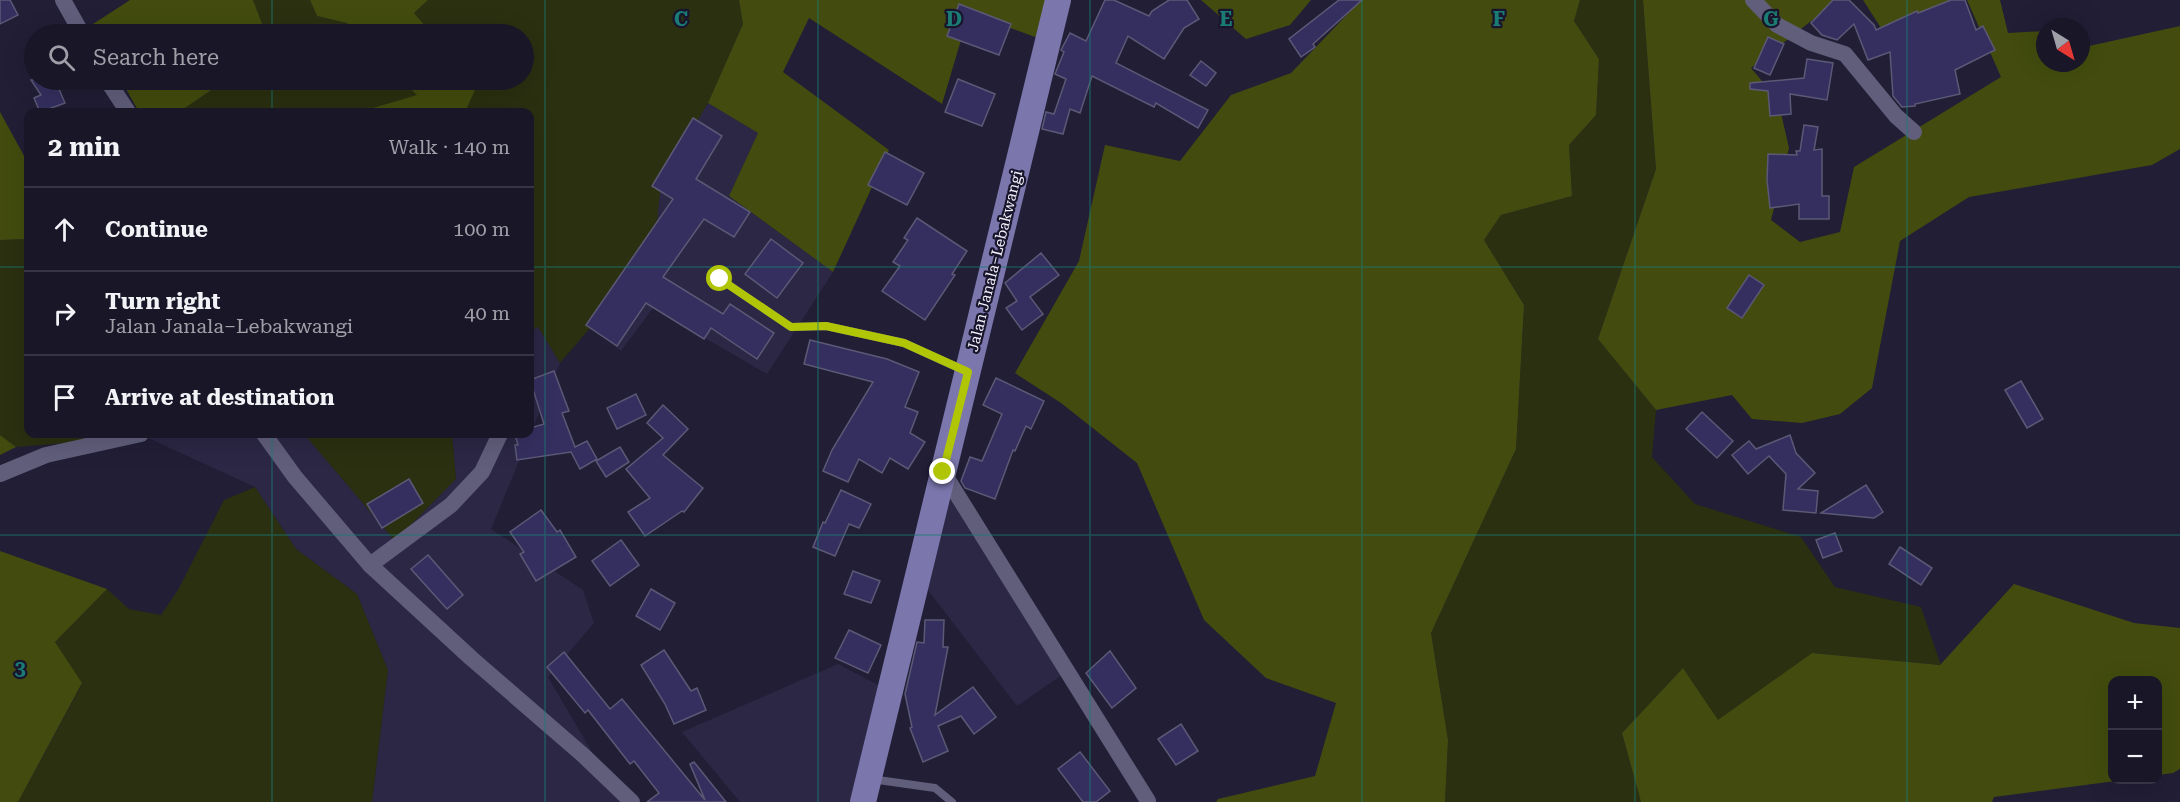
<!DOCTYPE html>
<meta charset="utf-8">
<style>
body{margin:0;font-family:"Roboto Serif",serif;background:#221f30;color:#f1f3f6}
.controls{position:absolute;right:18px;bottom:18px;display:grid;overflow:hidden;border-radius:12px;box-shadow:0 6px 24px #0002}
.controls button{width:54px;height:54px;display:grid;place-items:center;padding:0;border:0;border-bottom:2px solid #373545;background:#191628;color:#f1f3f6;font:30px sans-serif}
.compass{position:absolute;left:2036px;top:18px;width:54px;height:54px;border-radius:50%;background:#191628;box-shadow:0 6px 24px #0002;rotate:143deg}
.stop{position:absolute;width:18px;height:18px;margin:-14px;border:4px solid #afc505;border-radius:50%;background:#fff}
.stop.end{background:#afc505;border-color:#fff;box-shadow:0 2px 6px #0008}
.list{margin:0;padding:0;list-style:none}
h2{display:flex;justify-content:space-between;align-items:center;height:78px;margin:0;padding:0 24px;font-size:26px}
h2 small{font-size:20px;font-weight:400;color:#9f9fa8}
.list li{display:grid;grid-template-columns:39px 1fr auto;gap:18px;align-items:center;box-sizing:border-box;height:84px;padding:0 24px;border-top:2px solid #373545}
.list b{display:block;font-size:22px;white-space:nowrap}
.list p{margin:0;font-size:20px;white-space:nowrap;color:#9f9fa8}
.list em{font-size:20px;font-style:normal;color:#9f9fa8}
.icon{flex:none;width:33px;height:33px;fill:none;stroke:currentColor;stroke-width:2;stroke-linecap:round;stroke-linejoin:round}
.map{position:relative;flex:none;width:2180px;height:802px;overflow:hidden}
.search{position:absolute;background:#191628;box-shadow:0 6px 24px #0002;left:24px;top:24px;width:510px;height:66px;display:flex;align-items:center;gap:15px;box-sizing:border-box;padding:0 21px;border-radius:33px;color:#9f9fa8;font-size:22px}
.panel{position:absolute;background:#191628;box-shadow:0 6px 24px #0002;left:24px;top:108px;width:510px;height:330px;border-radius:12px}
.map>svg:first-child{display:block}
.built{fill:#2b2745}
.green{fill:#2b3011}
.forest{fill:#434c0e}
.building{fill:#352f5f;stroke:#5b5976;stroke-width:1.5}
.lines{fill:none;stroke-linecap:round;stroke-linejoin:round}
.service{stroke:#605e7b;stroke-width:8}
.minor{stroke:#605e7b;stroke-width:16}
.primary{stroke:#7b76ac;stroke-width:26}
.route{stroke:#afc505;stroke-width:8}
.grid{fill:none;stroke:#1a7c75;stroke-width:1.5;stroke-opacity:0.55}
.labels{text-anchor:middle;stroke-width:4.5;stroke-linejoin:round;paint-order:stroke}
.street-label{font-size:15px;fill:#f3f2fc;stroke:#18152c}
.grid-label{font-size:20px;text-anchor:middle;font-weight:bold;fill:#1a7c75;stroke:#18152c;stroke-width:4.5;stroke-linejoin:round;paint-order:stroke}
</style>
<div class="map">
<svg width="2180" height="802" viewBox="0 0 2180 802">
<rect width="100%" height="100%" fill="#211e36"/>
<g class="built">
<polygon points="708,103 758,133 729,196 833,272 767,374 653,308 621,351 591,327 661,182"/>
<polygon points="538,327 560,363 491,529 583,590 594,623 548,677 602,769 630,802 372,802 388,670 357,594 296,549 255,487 146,437 149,434 304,434 395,541 456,479 452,434 530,434 530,331"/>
<polygon points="944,486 1069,670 1017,706 914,572"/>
<polygon points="838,664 884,688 857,802 740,802 682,732"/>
</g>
<g class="green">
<polygon points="253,0 310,0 317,16 347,23 358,34 266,34"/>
<polygon points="428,0 739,0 743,24 708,103 661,182 655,244 591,327 560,363 538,327 530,331 530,112 465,112 476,88 469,80 524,80 524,34 432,34 414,13"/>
<polygon points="1580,0 1643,0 1656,169 1598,339 1656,410 1652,457 1695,504 1801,537 1835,587 1921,607 1941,665 1812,653 1718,721 1683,668 1622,733 1641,802 1445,802 1448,740 1431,633 1516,449 1524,305 1484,240 1501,215 1572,196 1569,145 1596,115 1599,59 1574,21"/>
<polygon points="226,80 402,80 418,95 359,112 179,112"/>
<polygon points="28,239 28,434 149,434 146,437 16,447 0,435 0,240"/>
<polygon points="304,434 452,434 456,479 395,541"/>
<polygon points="255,487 296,549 357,594 388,670 372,802 18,802 82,684 55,642 107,589 129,609 161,615 178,590 224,500"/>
</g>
<g class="forest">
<polygon points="130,0 253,0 266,34 95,34 90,26"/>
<polygon points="310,0 428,0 414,13 432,34 358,34 347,23 317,16"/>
<polygon points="739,0 1049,0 1038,38 969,13 942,104 809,18 783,72 889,150 833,272 729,196 758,133 708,103 743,24"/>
<polygon points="1201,0 1311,0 1290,25 1246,39"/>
<polygon points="1361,0 1580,0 1574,21 1599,59 1596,115 1569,145 1572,196 1501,215 1484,240 1524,305 1516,449 1431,633 1448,740 1445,802 1216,802 1218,799 1315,776 1336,703 1266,678 1204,620 1137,463 1061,403 1015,373 1079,261 1105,145 1180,161 1231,95 1291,73"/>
<polygon points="1643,0 1838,0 1751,68 1778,100 1789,148 1771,220 1800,242 1840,232 1854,167 2001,77 1967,0 2000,0 2008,33 2045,31 2045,63 2081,63 2081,40 2089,46 2180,26 2180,149 2152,165 1969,197 1900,241 1872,388 1840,414 1802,423 1752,419 1732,395 1656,410 1598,339 1656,169"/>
<polygon points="1863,0 1966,0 1881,28"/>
<polygon points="121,80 226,80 179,112 139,112"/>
<polygon points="402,80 469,80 476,88 465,112 359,112 417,95"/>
<polygon points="0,112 28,163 28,239 0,240"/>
<polygon points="0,435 16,447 0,455"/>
<polygon points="0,551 107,589 55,642 82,683 18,802 0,802"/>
<polygon points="2014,584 2134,623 2180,628 2180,769 2173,773 2158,775 2158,680 2112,680 2112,780 2123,780 1994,797 1992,802 1641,802 1622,733 1683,668 1718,720 1812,653 1940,665"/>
</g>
<g class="building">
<polygon points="0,0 10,0 18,15 0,24"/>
<polygon points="1105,0 1114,0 1149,16 1152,11 1169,0 1187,0 1199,19 1184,28 1164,59 1128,36 1116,63 1208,110 1198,128 1156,103 1154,107 1092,76 1080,113 1070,109 1063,134 1042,129 1046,112 1054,114 1066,79 1055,74 1064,52 1061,50 1070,33 1086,41"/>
<polygon points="1339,0 1362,0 1313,44 1315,47 1301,57 1289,39"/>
<polygon points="1833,0 1849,0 1874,25 1876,30 1917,11 1918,13 1951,0 1965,0 1976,30 1983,26 1995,50 1955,70 1960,94 1915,104 1915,106 1902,107 1893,96 1890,52 1868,60 1854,24 1837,40 1822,35 1811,23"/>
<polygon points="959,4 1011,24 999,55 947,36"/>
<polygon points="1768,37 1784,44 1770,75 1754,68"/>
<polygon points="1807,59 1833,63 1827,100 1790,94 1791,114 1770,116 1768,91 1750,89 1750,83 1804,78"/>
<polygon points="1201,61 1216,73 1206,86 1190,75"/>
<polygon points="958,79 995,94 982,126 945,112"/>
<polygon points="31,80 55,80 65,103 40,112 34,98 41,95"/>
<polygon points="693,118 722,136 696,179 750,212 734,237 704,219 663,277 723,314 730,304 774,333 757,359 711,328 704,339 646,303 617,346 586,325 673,199 652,186"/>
<polygon points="1804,125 1818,127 1814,150 1822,149 1822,196 1829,196 1829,219 1799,219 1799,204 1770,208 1767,180 1768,154 1797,155 1796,151 1800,151"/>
<polygon points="885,152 924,173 907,205 868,185"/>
<polygon points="917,218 967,251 952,274 955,275 925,320 882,291 900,266 893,262 908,240 904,238"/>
<polygon points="771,239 803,263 777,298 745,274"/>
<polygon points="1041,253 1059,275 1030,297 1043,314 1022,330 1006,308 1017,301 1005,283"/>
<polygon points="1749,275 1764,285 1742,318 1727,308"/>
<polygon points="810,340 887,359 919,372 905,407 918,412 910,433 925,442 908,469 890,458 882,473 859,459 848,482 823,471 832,450 873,382 804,364"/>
<polygon points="554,371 569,411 562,413 575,447 587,441 597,459 580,469 571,452 517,460 515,445 518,445 515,434 530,434 530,428 544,424 530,380"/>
<polygon points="996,378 1044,401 1031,429 1026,426 1015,451 1013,450 995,499 965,488 961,481 970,457 982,461 1002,414 983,405"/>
<polygon points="2021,381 2043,419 2027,428 2005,390"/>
<polygon points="636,394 646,415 617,429 607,408"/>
<polygon points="663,405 688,429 663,455 703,488 684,512 682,511 645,536 628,512 650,498 626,469 663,438 647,423"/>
<polygon points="1702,412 1733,441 1717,458 1686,429"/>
<polygon points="1790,435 1796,453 1815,473 1798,489 1818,491 1816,513 1783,510 1786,474 1769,456 1748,474 1732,455 1749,441 1756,449"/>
<polygon points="620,447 629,462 606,477 596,461"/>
<polygon points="409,479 423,503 382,528 367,504"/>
<polygon points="1866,485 1883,512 1874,518 1821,513"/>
<polygon points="841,490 871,504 859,528 849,524 835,556 813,547 823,522 825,523"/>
<polygon points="541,510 557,532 560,530 576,557 536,581 520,554 524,552 510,532"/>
<polygon points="1835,533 1842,551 1823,558 1816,540"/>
<polygon points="621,540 639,565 610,586 592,561"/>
<polygon points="1900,547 1932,568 1921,585 1889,564"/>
<polygon points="428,555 463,595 447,609 411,569"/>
<polygon points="853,571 880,581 871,603 844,594"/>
<polygon points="651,589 675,603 660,630 636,616"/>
<polygon points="925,620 944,620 943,647 948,647 935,715 973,687 996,717 974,734 961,716 938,726 948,751 923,762 910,728 912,727 905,694 917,642 924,643"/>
<polygon points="849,630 881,645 868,673 835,658"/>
<polygon points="664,650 691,691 697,688 706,710 674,724 665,704 641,665"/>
<polygon points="1110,651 1136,688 1112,708 1086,673"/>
<polygon points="564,652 610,709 622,699 705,800 690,764 694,762 726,802 647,802 659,793 634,761 630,764 588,710 585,713 547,667"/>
<polygon points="1181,724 1198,751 1176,765 1158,739"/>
<polygon points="1080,752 1110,791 1096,802 1083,802 1058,769"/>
</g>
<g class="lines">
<g class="service">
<polyline points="720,279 791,327 826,326 904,343 965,371"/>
<polyline points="871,779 935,788 952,802"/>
</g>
<g class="minor">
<polyline points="63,0 82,34"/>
<polyline points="1753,0 1777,25 1811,43 1845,54 1896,116 1914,132"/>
<polyline points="107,80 128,112"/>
<polyline points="264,434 295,477 370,565 471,658 583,755 632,802"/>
<polyline points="943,472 1148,801"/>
<polyline points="0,474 46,455 141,434"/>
<polyline points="370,565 451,505 482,472 500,434"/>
</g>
<polyline class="primary" points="863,802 1058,0"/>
</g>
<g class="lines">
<polyline class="route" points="720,279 791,327 826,326 904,343 968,372 943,472"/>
</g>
<path class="grid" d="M 272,0 L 272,34M 545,0 L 545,802M 818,0 L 818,802M 1090,0 L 1090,802M 1362,0 L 1362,802M 1635,0 L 1635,802M 1907,0 L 1907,802M 272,80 L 272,112M 0,267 L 28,267M 530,267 L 2180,267M 272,434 L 272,802M 0,535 L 2180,535"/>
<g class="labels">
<g class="street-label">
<text transform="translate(995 261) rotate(-76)" y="5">Jalan Janala–Lebakwangi</text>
</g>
</g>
<g class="grid-label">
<text x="681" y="26">C</text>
<text x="954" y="26">D</text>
<text x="1226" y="26">E</text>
<text x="1499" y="26">F</text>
<text x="1771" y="26">G</text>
<text x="20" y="675">3</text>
</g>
</svg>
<div class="controls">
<button>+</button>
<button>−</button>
</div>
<svg class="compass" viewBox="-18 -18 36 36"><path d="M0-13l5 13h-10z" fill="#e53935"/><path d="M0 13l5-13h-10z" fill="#9f9fa8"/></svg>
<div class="stop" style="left:720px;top:279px"></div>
<div class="stop end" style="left:943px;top:472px"></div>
<div class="search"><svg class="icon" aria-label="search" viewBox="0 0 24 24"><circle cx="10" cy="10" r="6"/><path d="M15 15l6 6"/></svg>Search here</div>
<section class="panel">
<h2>2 min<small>Walk · 140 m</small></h2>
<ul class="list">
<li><svg class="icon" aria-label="ahead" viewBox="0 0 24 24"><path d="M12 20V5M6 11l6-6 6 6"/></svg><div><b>Continue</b></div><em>100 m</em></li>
<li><svg class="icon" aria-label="right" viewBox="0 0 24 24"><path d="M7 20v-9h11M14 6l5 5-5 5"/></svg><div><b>Turn right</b><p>Jalan Janala–Lebakwangi</p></div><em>40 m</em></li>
<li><svg class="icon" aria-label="arrive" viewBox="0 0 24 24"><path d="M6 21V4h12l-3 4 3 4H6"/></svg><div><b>Arrive at destination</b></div></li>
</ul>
</section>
</div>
